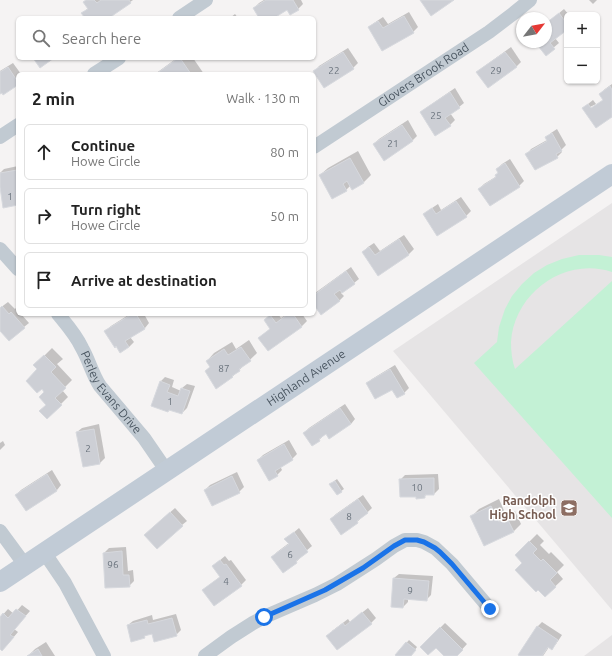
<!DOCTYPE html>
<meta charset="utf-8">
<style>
body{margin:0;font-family:Ubuntu,sans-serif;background:#f6f6f6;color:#222}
.controls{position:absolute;right:12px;top:12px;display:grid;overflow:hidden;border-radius:6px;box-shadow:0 1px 3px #0004}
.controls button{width:36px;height:36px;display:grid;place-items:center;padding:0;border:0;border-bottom:1px solid #e0e0e0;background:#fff;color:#222;font:20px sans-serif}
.compass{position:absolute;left:516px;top:12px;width:36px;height:36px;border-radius:50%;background:#fff;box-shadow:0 1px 3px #0004;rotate:59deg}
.stop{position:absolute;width:12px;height:12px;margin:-9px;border:3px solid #1a73e8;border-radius:50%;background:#fff}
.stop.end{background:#1a73e8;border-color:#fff;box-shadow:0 1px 4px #0008}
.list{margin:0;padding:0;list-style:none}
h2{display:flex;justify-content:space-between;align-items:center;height:52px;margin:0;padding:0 16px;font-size:17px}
h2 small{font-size:13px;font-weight:400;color:#767676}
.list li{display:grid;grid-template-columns:26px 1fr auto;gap:12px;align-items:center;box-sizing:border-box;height:56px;margin:0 8px 8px;padding:0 8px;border:1px solid #e0e0e0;border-radius:6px}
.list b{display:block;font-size:15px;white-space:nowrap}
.list p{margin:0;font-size:13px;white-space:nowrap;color:#767676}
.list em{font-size:13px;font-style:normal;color:#767676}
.icon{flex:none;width:22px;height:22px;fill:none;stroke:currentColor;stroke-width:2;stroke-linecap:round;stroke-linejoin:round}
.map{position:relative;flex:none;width:612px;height:656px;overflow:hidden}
.search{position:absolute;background:#fff;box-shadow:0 1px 3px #0004;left:16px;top:16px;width:300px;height:44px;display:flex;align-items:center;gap:10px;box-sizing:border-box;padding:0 14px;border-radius:6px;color:#767676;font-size:15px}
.panel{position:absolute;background:#fff;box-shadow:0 1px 3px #0004;left:16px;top:72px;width:300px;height:244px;border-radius:6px}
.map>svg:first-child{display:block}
.education{fill:#e6e4e5}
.green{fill:#c3f1d5}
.shadow{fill:#0003}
.building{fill:#cdcfd5;stroke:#d7d9de}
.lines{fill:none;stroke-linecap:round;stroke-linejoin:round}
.street{stroke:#c1cad2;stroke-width:14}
.secondary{stroke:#c1cbd6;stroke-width:20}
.route{stroke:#1a73e8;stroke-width:5}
.labels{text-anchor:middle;stroke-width:3;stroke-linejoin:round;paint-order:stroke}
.number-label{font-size:10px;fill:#6b747e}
.street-label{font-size:12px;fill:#4a5661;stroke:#fff}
.education-label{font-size:12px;font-weight:bold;fill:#785e54;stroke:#fff;text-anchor:end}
</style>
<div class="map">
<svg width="612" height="656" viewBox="0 0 612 656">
<rect width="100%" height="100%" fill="#f5f3f3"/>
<g class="education">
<polygon points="612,203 612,610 393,351"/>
<polygon points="612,635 612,656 584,656"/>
</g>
<path class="green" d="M 579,255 L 599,255 L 612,257 L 612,272 C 565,256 514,293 511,342 C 511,351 512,361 515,369 L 612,281 L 612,518 L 474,363 L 497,342 L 499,327 L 505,309 L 512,296 L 522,284 L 534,273 L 547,265 L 562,259 Z"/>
<g class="shadow">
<polygon points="86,0 133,0 108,18 86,18 83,13 88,8"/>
<polygon points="264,0 301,0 303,4 298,9 288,8 272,18 260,18 254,8 259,3"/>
<polygon points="589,0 597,0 593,4"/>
<polygon points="564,9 569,15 567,15 567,28 555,38 559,43 546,54 536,42 546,42 546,24"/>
<polygon points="409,12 418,27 413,32 369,27 374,23 383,17 388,24"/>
<polygon points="235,14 238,18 230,18"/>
<polygon points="511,47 521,62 516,67 478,72 482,68"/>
<polygon points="348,48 358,63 353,68 315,71 319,66"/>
<polygon points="177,58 193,58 204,74 155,74"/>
<polygon points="13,63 21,74 18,74 18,84 0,93 0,71"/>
<polygon points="612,84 612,115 583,108 593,100 596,104 590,107 590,110 608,98 600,94 605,89"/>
<polygon points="455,88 464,103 459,107 450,113 455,120 450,125 421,112 426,108"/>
<polygon points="408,120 417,136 413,140 374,144 379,139"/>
<polygon points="557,129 566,145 561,150 562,152 557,157 527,154 531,149 547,140 546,138 551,133"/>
<polygon points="358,151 371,175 364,182 352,189 351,185 346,190 320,175 328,168"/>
<polygon points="510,159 524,181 519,186 479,189 484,184 497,176 499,172 497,169 502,164"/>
<polygon points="18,166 18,204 0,181 0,173 4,169"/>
<polygon points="461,197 471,211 466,216 425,214 429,210 438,204 441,210"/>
<polygon points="404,235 414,249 409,254 378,275 363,252 368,247 374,243 380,251"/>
<polygon points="351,267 359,279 354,283 341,293 344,296 339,301 314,303 314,295 315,293"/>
<polygon points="8,302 15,309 16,308 18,310 18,314 21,314 29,323 24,327 0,329 0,308"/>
<polygon points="130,314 144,314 149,323 145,328 130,337 134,342 129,347 117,345 106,331 111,326"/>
<polygon points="271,314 278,314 281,318 287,314 302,314 307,321 302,326 268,350 259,338 271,328 265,320"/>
<polygon points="249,340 257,353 233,376 217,387 206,371 211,366 207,361 214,353 232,342 236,349"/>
<polygon points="52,348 63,359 57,364 72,380 62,390 68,397 47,418 47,404 45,392 39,369 35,365"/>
<polygon points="395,365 409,388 404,393 392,388 367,384 372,379"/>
<polygon points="165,377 174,380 172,387 181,391 182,388 187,384 195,386 187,408 182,413 170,409 168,411 160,382"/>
<polygon points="345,404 355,419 351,424 326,433 319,440 304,433 309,428"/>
<polygon points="99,424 105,458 100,463 83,466 77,432 82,428"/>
<polygon points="289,440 297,454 292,459 280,466 282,470 277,475 258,460 263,455"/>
<polygon points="3,441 5,445 0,450 0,443"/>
<polygon points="52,470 61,485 57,490 26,510 16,495 21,490"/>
<polygon points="237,472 244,487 239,492 205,490 210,485"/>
<polygon points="438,474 439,489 434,494 427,494 424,497 400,480 405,475"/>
<polygon points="337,479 344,489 337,494 333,482"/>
<polygon points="363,495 372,508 357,522 331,519 336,514"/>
<polygon points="499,499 506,515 515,511 521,524 514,531 471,517 479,509"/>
<polygon points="175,508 187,521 182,525 150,530"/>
<polygon points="299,528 312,546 300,556 301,557 296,562 273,557 277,552 289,543 286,539"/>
<polygon points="537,534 544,541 540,545 549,554 551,552 564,565 557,572 563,579 545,596 524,563 516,555"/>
<polygon points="126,547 128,571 133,570 134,581 129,586 104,553 109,548"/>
<polygon points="225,556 229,561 231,560 246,580 241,585 203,591 208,586 221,576 213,566"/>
<polygon points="399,574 433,576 431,595 426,600 408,598 408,602 403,607 394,578"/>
<polygon points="22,605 30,611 14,629 18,632 7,645 0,648 0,618 8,609 14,614"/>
<polygon points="368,608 376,618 371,623 338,649 332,631 348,619 350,622"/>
<polygon points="176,614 181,630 176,635 153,633 148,634 144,637 128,625 133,621 152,615 153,620"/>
<polygon points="542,622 562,635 556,644 551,648 549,647 543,656 521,656 537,627"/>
<polygon points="445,623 467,644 456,656 446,656 436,646 421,647"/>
<polygon points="409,640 417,647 410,656 398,656 396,655"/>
<polygon points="46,642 55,656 28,656 35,649"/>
</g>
<g class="building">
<polygon points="86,0 94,0 97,3 101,0 129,0 131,3 109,18 85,18 81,13 88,9 83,2"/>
<polygon points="266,0 293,0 299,10 290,15 287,10 274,18 259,18 253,8"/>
<polygon points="420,0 454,0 431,16"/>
<polygon points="559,13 567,24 567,30 550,43 555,49 546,56 535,42 546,42 546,23"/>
<polygon points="404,16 414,33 382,51 368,27 378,21 383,28"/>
<polygon points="343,52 354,69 324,88 313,71"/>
<polygon points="505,52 517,67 488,88 476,72"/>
<polygon points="33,58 54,58 40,68"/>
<polygon points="178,58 180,58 191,74 156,74"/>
<polygon points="8,67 18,82 18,85 3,95 2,93 0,94 0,72"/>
<polygon points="610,86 612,90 612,117 596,128 582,108 588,104 591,108 603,100 599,94"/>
<polygon points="450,92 460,108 445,118 451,126 435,136 420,112"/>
<polygon points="402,125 413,141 384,161 373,144"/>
<polygon points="552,133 562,151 556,154 558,158 535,170 525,154 547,141 545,137"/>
<polygon points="350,158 364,183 352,190 347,181 343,184 347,191 332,199 319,175"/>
<polygon points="505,163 520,187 490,206 478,189 496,177 495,175 498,173 496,169"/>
<polygon points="17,170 18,176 18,205 3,208 0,187 0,173"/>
<polygon points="456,201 467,217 437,236 423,214 432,208 436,214"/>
<polygon points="399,239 409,255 378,276 362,252 369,247 375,255"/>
<polygon points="346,271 355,284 342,293 340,290 334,294 340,301 321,315 314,305 314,295"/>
<polygon points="2,306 9,314 11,312 25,328 9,341 0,331 0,308"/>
<polygon points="132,314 133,315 136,314 145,329 125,341 129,347 120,353 116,346 115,348 104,331"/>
<polygon points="288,314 293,314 302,327 268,351 258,338 270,329 264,320 270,315 276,323"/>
<polygon points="241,347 251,361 239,369 240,371 232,376 233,377 216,389 205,371 210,367 206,361 224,349 228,355"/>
<polygon points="44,355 56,367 51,372 66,388 55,398 62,405 47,419 39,411 46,405 39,397 44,392 42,389 37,393 26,381 37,369 33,365"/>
<polygon points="390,369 405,394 397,398 392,390 375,399 366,383"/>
<polygon points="160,381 170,385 167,392 178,396 181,388 190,391 182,414 169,410 168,412 151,406"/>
<polygon points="340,408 351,424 329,439 326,434 319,439 320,441 312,446 303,433"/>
<polygon points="94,429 100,464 83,467 76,432"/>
<polygon points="284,444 293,460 275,471 278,476 269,481 257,460"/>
<polygon points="47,474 57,491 26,511 15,495"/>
<polygon points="232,476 240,493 212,506 204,490"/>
<polygon points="434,478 434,495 425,495 425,498 416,499 416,497 400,497 399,479"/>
<polygon points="335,481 342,492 337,495 329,484"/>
<polygon points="358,499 368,513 357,521 358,523 341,535 330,519"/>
<polygon points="491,506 499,522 507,518 514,532 484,546 470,516"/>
<polygon points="170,512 183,526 157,549 144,535"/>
<polygon points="294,532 308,552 296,561 297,563 283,573 271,557 289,544 284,539"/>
<polygon points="529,541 537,549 533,553 541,561 543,559 557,573 550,580 556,587 545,597 538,590 536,592 515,570 522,563 515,555"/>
<polygon points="122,551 123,575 129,575 130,587 105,588 103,553"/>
<polygon points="220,560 224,565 226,564 242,586 214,606 202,590 220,577 212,566"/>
<polygon points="393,578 429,581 427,601 404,599 403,608 391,607"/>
<polygon points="16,609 26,616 10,635 14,637 2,651 0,649 0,617 3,613 8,618"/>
<polygon points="362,612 372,624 337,650 326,636 343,623 345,626"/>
<polygon points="172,618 177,636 154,642 152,634 144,636 145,638 131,642 127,625 147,620 148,624"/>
<polygon points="537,626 558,640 552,650 548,647 542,656 520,656 518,655"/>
<polygon points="440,627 463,650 457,656 444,656 436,648 428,655 420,647"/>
<polygon points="406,642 416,650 411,656 396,656 395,655"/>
<polygon points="38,649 42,656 27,656"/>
</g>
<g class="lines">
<g class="street">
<polyline points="179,18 206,0"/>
<polyline points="94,74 119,58"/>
<polyline points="0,137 18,125"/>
<path id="s1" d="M 314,147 L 489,32 L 514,13 L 530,0"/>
<polyline points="0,249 18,269"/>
<path id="s2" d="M 58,314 C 67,325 76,335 82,348 C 89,360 92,374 100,386 L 144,438 L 166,470"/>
<polyline points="0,531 25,565"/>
<polyline points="44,552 65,583 104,656"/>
<polyline points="205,656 231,637 253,623 264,617 315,595 337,584 376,559 394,546 405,540 417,540 424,542 435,548 452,564 490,609"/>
</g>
<path class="secondary" id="s3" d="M 0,582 L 612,174"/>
</g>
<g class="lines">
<polyline class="route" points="264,617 325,590 363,568 394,546 405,540 417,540 424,542 435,548 440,552 452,564 490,609"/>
</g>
<defs>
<symbol id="school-square" viewBox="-11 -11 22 22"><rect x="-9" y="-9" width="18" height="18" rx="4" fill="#8d6e63" stroke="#fff"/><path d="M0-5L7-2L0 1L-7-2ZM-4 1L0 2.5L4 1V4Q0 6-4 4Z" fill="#fff"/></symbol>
</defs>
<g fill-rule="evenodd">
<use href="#school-square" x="559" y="498" width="20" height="20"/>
</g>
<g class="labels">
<g class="number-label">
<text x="334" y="74">22</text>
<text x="496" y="74">29</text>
<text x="436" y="119">25</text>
<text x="393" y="147">21</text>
<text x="10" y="200">1</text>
<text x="224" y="372">87</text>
<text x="170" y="405">1</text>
<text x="88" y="452">2</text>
<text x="417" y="491">10</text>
<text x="349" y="520">8</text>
<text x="290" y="558">6</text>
<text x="113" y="568">96</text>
<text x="226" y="585">4</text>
<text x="410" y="594">9</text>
</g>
<g class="street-label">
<text dy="4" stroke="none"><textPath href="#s1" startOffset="131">Glovers Brook Road</textPath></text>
<text dy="4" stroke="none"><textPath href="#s3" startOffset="368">Highland Avenue</textPath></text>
<text dy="4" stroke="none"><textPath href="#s2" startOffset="95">Perley Evans Drive</textPath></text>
</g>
<g class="education-label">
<text x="556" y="505">Randolph<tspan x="556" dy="14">High School</tspan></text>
</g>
</g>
</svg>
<div class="controls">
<button>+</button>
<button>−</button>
</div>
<svg class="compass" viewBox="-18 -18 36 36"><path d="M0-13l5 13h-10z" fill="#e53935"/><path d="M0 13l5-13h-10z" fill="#767676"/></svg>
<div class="stop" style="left:264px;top:617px"></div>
<div class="stop end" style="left:490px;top:609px"></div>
<div class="search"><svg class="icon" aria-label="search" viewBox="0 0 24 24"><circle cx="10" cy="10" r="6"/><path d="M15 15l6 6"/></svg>Search here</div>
<section class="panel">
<h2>2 min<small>Walk · 130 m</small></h2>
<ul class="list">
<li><svg class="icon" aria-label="ahead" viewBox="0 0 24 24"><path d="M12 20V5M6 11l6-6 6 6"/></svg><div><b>Continue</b><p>Howe Circle</p></div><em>80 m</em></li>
<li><svg class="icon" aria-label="right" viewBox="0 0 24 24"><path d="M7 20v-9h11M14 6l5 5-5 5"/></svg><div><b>Turn right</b><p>Howe Circle</p></div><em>50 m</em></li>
<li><svg class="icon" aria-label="arrive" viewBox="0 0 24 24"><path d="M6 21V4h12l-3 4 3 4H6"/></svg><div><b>Arrive at destination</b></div></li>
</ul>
</section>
</div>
